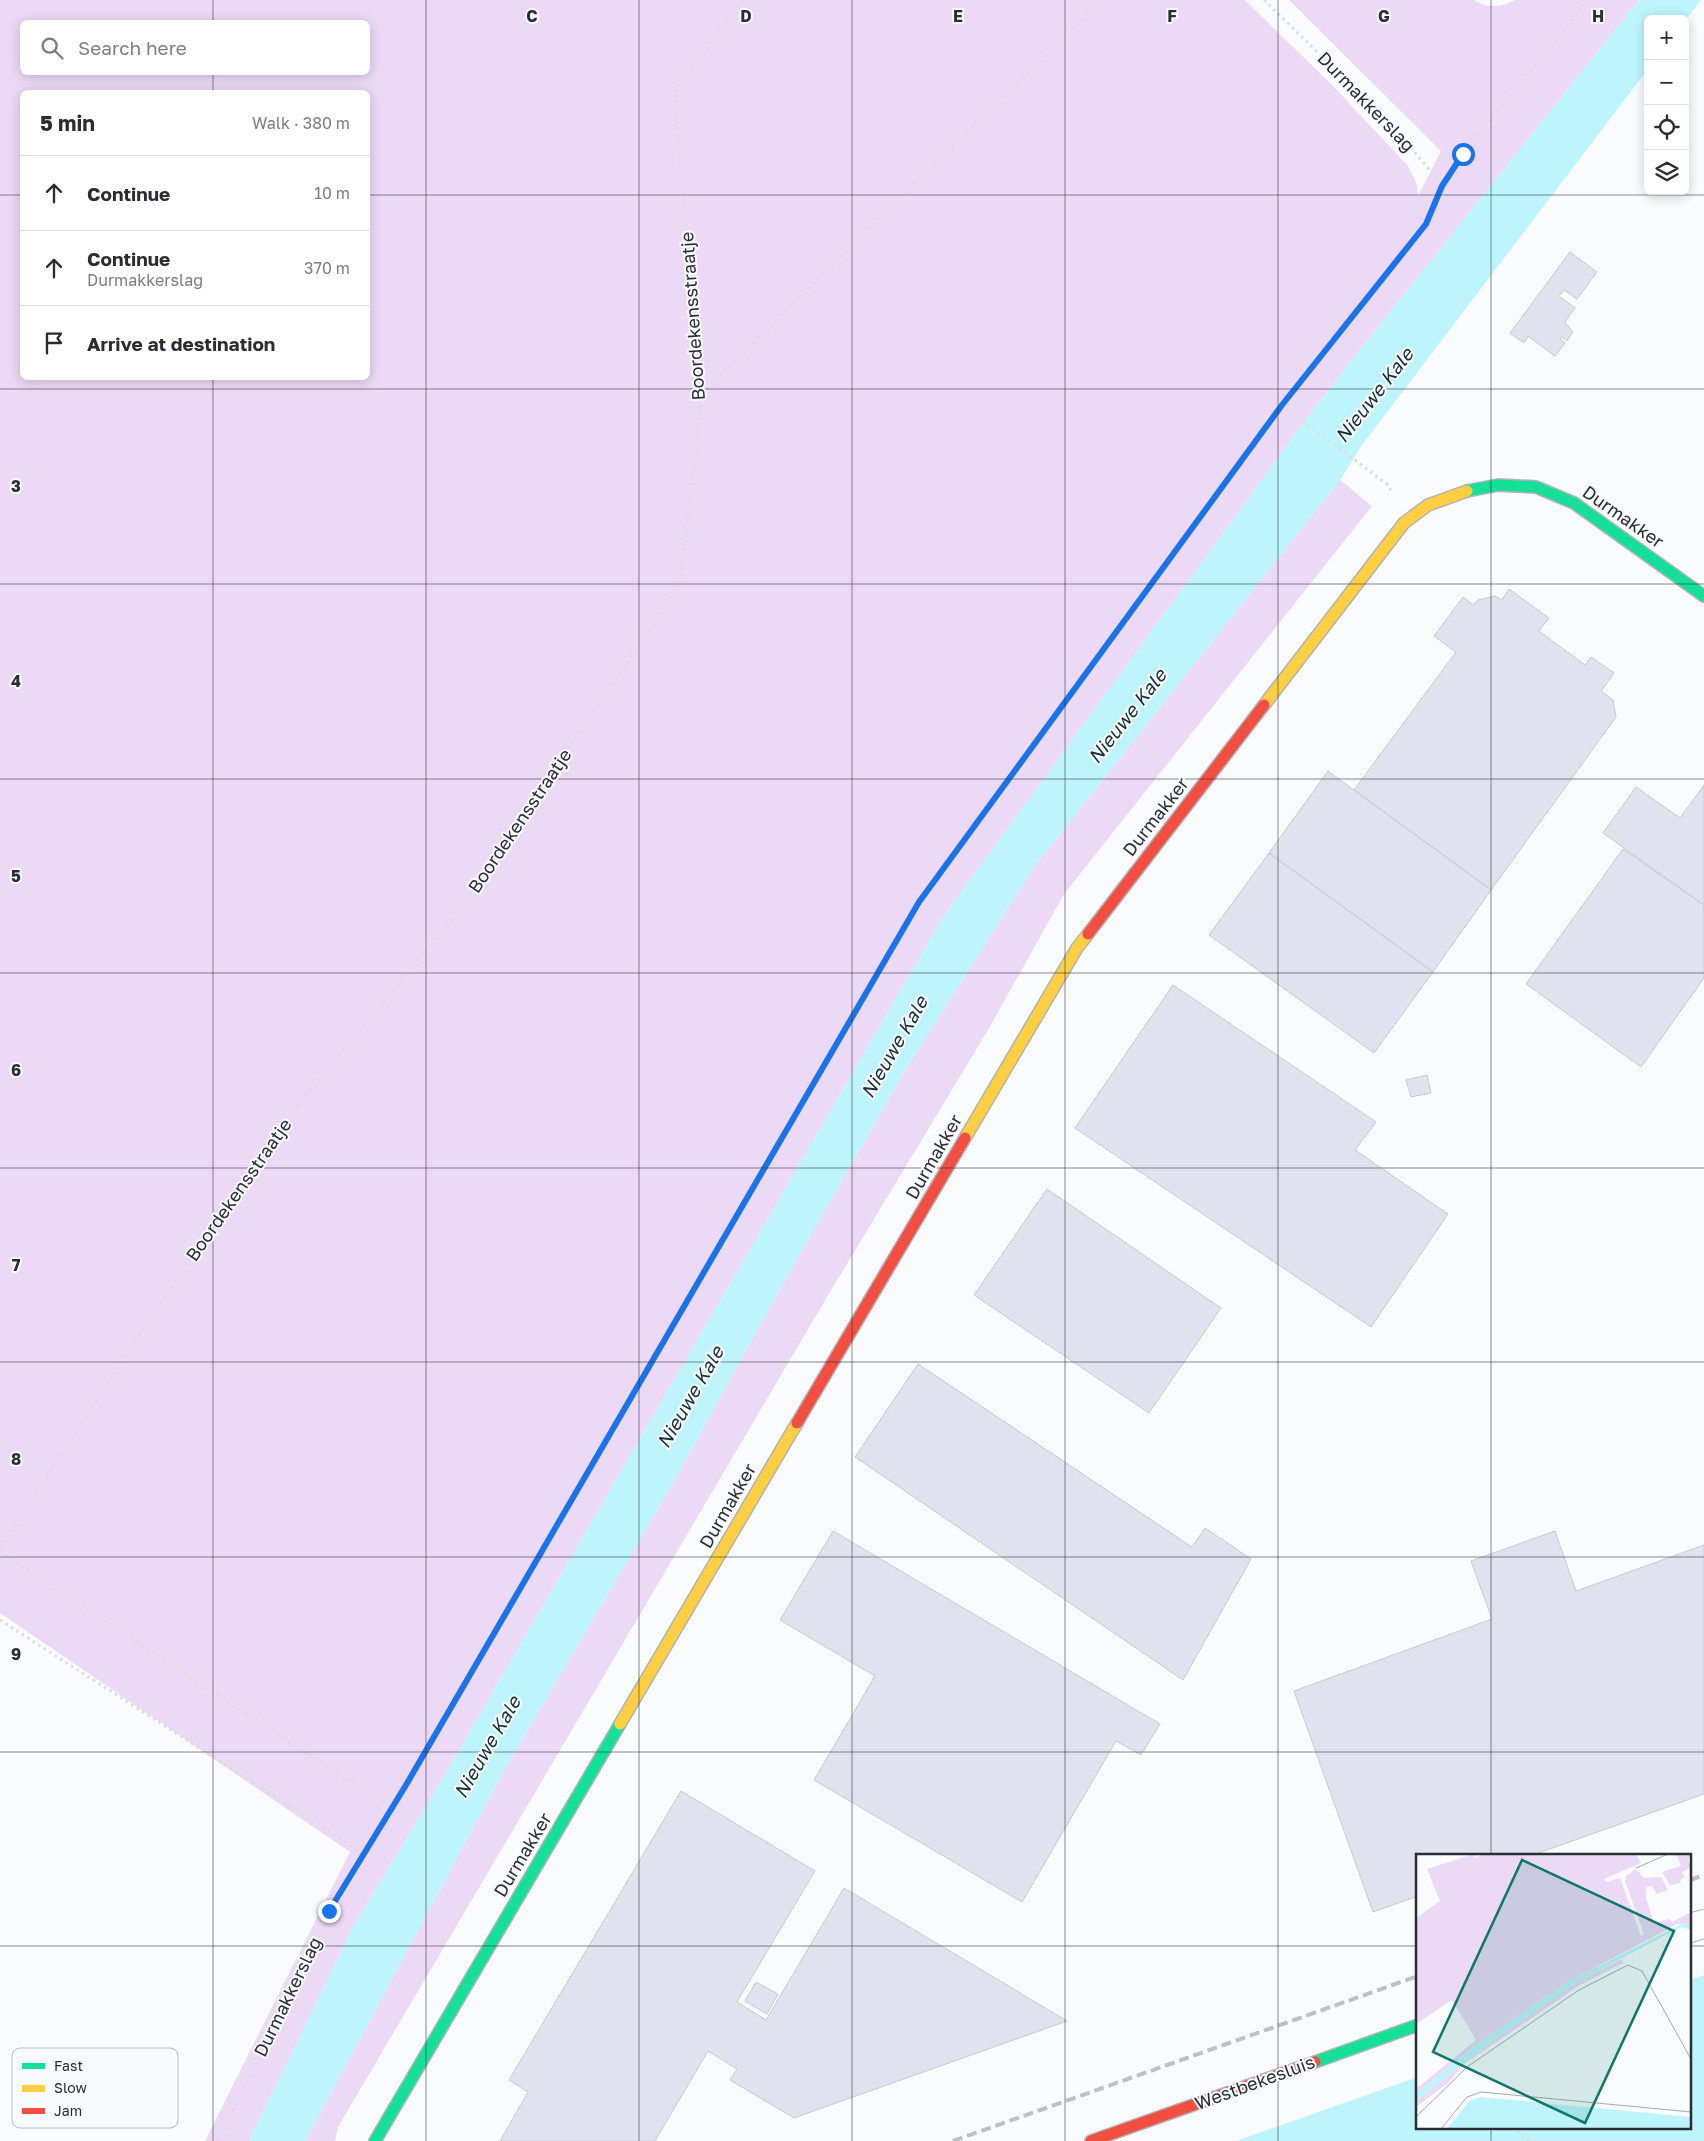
<!DOCTYPE html>
<meta charset="utf-8">
<style>
body{margin:0;font-family:"Golos Text",sans-serif;background:#f7f7f7;color:#2b2b33}
.controls{position:absolute;right:15px;top:15px;display:grid;overflow:hidden;border-radius:8px;box-shadow:0 2px 12px #0003}
.controls button{width:45px;height:45px;display:grid;place-items:center;padding:0;border:0;border-bottom:1px solid #e1e1e2;background:#fff;color:#2b2b33;font:25px sans-serif}
.stop{position:absolute;width:15px;height:15px;margin:-11px;border:4px solid #1a73e8;border-radius:50%;background:#fff}
.stop.end{background:#1a73e8;border-color:#fff;box-shadow:0 1px 5px #0008}
.list{margin:0;padding:0;list-style:none}
h2{display:flex;justify-content:space-between;align-items:center;height:65px;margin:0;padding:0 20px;font-size:21px}
h2 small{font-size:16px;font-weight:400;color:#7c7c81}
.list li{display:grid;grid-template-columns:32px 1fr auto;gap:15px;align-items:center;box-sizing:border-box;height:75px;padding:0 20px;border-top:1px solid #e1e1e2}
.list b{display:block;font-size:19px;white-space:nowrap}
.list p{margin:0;font-size:16px;white-space:nowrap;color:#7c7c81}
.list em{font-size:16px;font-style:normal;color:#7c7c81}
.icon{flex:none;width:28px;height:28px;fill:none;stroke:currentColor;stroke-width:2;stroke-linecap:round;stroke-linejoin:round}
.map{position:relative;flex:none;width:1704px;height:2141px;overflow:hidden}
.search{position:absolute;background:#fff;box-shadow:0 2px 12px #0003;left:20px;top:20px;width:350px;height:55px;display:flex;align-items:center;gap:12px;box-sizing:border-box;padding:0 18px;border-radius:8px;color:#7c7c81;font-size:19px}
.panel{position:absolute;background:#fff;box-shadow:0 2px 12px #0003;left:20px;top:90px;width:350px;height:290px;border-radius:8px}
.map>svg:first-child{display:block}
.green{fill:#ecd9f5;fill-rule:evenodd}
.water{fill:#bef5fd}
.building{fill:#e2e1f0;stroke:#c9cace}
.lines{fill:none;stroke-linecap:round;stroke-linejoin:round}
.street-casing{stroke:#b0b3b7;stroke-width:30}
.fast-casing{stroke:#b0b3b7;stroke-width:14}
.slow-casing{stroke:#b0b3b7;stroke-width:14}
.jam-casing{stroke:#b0b3b7;stroke-width:14}
.path{stroke:#ddddde;stroke-width:3;stroke-dasharray:2.5 4;stroke-linecap:butt}
.street{stroke:#fefeff;stroke-width:28}
.fast{stroke:#16e098;stroke-width:11}
.slow{stroke:#ffcf43;stroke-width:11}
.jam{stroke:#f24e42;stroke-width:11}
.rail{stroke:#bec0c1;stroke-width:4;stroke-dasharray:10 5;stroke-linecap:butt}
.route{stroke:#1a73e8;stroke-width:6}
.grid{fill:none;stroke:#292d34;stroke-width:1;stroke-opacity:0.55}
.labels{text-anchor:middle;stroke-width:4;stroke-linejoin:round;paint-order:stroke}
.street-label{font-size:18px;fill:#292d34;stroke:#f8fafe}
.water-label{font-size:19px;font-style:italic;fill:#173034;stroke:#f8fafe}
.inset-road{fill:none;stroke:#a6a9ad;stroke-width:1}
.view{fill:#0f766e;fill-opacity:0.15;stroke:#0f766e;stroke-width:2.5}
.inset-edge{fill:none;stroke:#292d34;stroke-width:2.5}
.key{fill:#f8fafe;stroke:#babcc1;stroke-width:1}
.key-label{font-size:14px;fill:#292d34}
.grid-label{font-size:16px;text-anchor:middle;font-weight:bold;fill:#292d34;stroke:#f8fafe;stroke-width:4;stroke-linejoin:round;paint-order:stroke}
</style>
<div class="map">
<svg width="1704" height="2141" viewBox="0 0 1704 2141">
<rect width="100%" height="100%" fill="#f9fbfd"/>
<g class="green">
<path d="M 0,0 L 1245,0 L 1332,85 L 1408,166 L 1417,185 L 1418,196 L 1441,151 L 1289,0 L 1474,0 C 1486,9 1502,7 1515,0 L 1639,0 L 1354,357 L 1304,422 L 943,917 L 430,1800 L 354,1925 L 249,2141 L 205,2141 L 350,1852 L 0,1613 ZM 22,22 L 368,22 L 368,72 L 22,72 ZM 22,92 L 368,92 L 368,378 L 22,378 Z"/>
<polygon points="1340,480 1372,506 1064,894 988,1030 827,1297 338,2127 335,2141 305,2141 502,1774 673,1483 776,1296 906,1069 1034,867"/>
</g>
<g class="water">
<polygon points="1639,0 1701,0 1685,20 1648,19 1648,69 1362,445 1340,480 1034,867 906,1069 776,1296 673,1483 502,1774 305,2141 249,2141 354,1925 430,1800 943,917 1304,422 1354,357"/>
<polygon points="1704,1975 1704,2141 1236,2141 1418,2077 1418,2127 1690,2127 1690,1980"/>
</g>
<g class="building">
<polygon points="1570,252 1597,272 1577,299 1564,290 1559,296 1575,308 1565,322 1573,332 1567,341 1562,337 1560,339 1565,343 1555,356 1528,336 1524,343 1510,333"/>
<polygon points="1509,589 1549,618 1539,631 1585,665 1591,657 1614,673 1601,691 1613,700 1616,717 1491,890 1354,790 1456,652 1434,636 1463,597 1473,605 1478,600 1495,596 1502,600"/>
<polygon points="1328,771 1491,890 1433,972 1269,853"/>
<polygon points="1704,785 1704,905 1603,833 1636,787 1680,818"/>
<polygon points="1623,849 1704,905 1704,978 1641,1067 1526,984"/>
<polygon points="1269,853 1433,972 1374,1053 1209,935"/>
<polygon points="1173,985 1376,1122 1355,1150 1448,1214 1371,1327 1075,1128"/>
<polygon points="1427,1075 1431,1093 1411,1097 1406,1080"/>
<polygon points="1047,1189 1221,1308 1149,1413 974,1295"/>
<polygon points="918,1364 1192,1547 1205,1528 1251,1559 1183,1680 855,1457"/>
<polygon points="833,1531 1160,1724 1141,1755 1116,1741 1022,1902 814,1780 875,1676 780,1620"/>
<polygon points="1555,1531 1576,1591 1704,1545 1704,1794 1533,1855 1418,1855 1418,1896 1373,1912 1294,1691 1492,1619 1471,1561"/>
<polygon points="681,1791 815,1871 737,2002 766,2020 844,1888 1067,2021 794,2118 730,2080 737,2069 708,2051 655,2141 500,2141 528,2092 509,2080"/>
<polygon points="756,1982 778,1994 767,2014 745,2001"/>
</g>
<g class="lines">
<defs>
<polyline id="street" points="1690,1928 1704,1924"/>
<g id="fast">
<polyline points="1467,491 1498,485 1536,487 1574,503 1704,596"/>
<polyline points="1315,2062 1418,2025"/>
<polyline points="375,2141 620,1724"/>
</g>
<g id="slow">
<polyline points="1264,705 1404,523 1428,505 1467,491"/>
<polyline points="965,1138 1077,948 1088,934"/>
<polyline points="620,1724 797,1423"/>
</g>
<g id="jam">
<polyline points="1088,934 1264,705"/>
<polyline points="797,1423 965,1138"/>
<polyline points="1091,2141 1315,2062"/>
</g>
</defs>
<use href="#street" class="street-casing"/>
<use href="#fast" class="fast-casing"/>
<use href="#slow" class="slow-casing"/>
<use href="#jam" class="jam-casing"/>
<g class="path">
<polyline points="1264,0 1393,126 1442,185"/>
<polyline points="702,394 1102,0"/>
<polyline points="1282,405 1388,485 1391,491"/>
<polyline points="0,1548 263,1148 458,911 680,585 702,394 674,94 743,0"/>
<polyline points="0,1552 392,1809"/>
<polyline points="0,1620 364,1854"/>
<polyline points="1512,2127 1529,2141"/>
<polyline points="218,2141 329,1911 406,1785 919,902 1282,405 1426,224 1442,185 1463,154 1588,0"/>
</g>
<use href="#street" class="street"/>
<use href="#fast" class="fast"/>
<use href="#slow" class="slow"/>
<use href="#jam" class="jam"/>
<g class="rail">
<polyline points="1690,1880 1704,1875"/>
<polyline points="953,2141 1418,1976"/>
</g>
</g>
<g class="lines">
<polyline class="route" points="329,1911 406,1785 919,902 1282,405 1426,224 1442,186 1463,154"/>
</g>
<path class="grid" d="M 213,0 L 213,22M 426,0 L 426,2141M 639,0 L 639,2141M 852,0 L 852,2141M 1065,0 L 1065,2141M 1278,0 L 1278,2141M 1491,0 L 1491,1855M 213,72 L 213,92M 0,195 L 22,195M 368,195 L 1704,195M 213,378 L 213,2141M 0,389 L 1704,389M 0,584 L 1704,584M 0,779 L 1704,779M 0,973 L 1704,973M 0,1168 L 1704,1168M 0,1362 L 1704,1362M 0,1557 L 1704,1557M 0,1752 L 1704,1752M 0,1946 L 1418,1946M 1690,1946 L 1704,1946M 1491,2127 L 1491,2141"/>
<g class="labels">
<g class="street-label">
<text transform="translate(1366 102) rotate(46)" y="6">Durmakkerslag</text>
<text transform="translate(693 316) rotate(-94)" y="6">Boordekensstraatje</text>
<text transform="translate(1623 517) rotate(35)" y="6">Durmakker</text>
<text transform="translate(1156 817) rotate(-52)" y="6">Durmakker</text>
<text transform="translate(520 821) rotate(-56)" y="6">Boordekensstraatje</text>
<text transform="translate(934 1157) rotate(-60)" y="6">Durmakker</text>
<text transform="translate(239 1190) rotate(-55)" y="6">Boordekensstraatje</text>
<text transform="translate(728 1506) rotate(-60)" y="6">Durmakker</text>
<text transform="translate(523 1855) rotate(-59)" y="6">Durmakker</text>
<text transform="translate(288 1997) rotate(-64)" y="6">Durmakkerslag</text>
<text transform="translate(1255 2083) rotate(-20)" y="6">Westbekesluis</text>
</g>
<g class="water-label">
<text transform="translate(1374 395) rotate(-52)" y="7">Nieuwe Kale</text>
<text transform="translate(1127 716) rotate(-52)" y="7">Nieuwe Kale</text>
<text transform="translate(894 1047) rotate(-60)" y="7">Nieuwe Kale</text>
<text transform="translate(690 1397) rotate(-60)" y="7">Nieuwe Kale</text>
<text transform="translate(487 1747) rotate(-60)" y="7">Nieuwe Kale</text>
</g>
</g>
<g transform="translate(1416 1854)">
<rect width="275" height="275" fill="#f9fbfd"/>
<path d="M 58,0 L 59,4 L 67,0 L 220,0 L 225,9 L 188,25 L 190,28 L 204,24 L 225,82 L 228,80 L 209,27 L 210,22 L 220,15 L 228,24 L 245,23 L 252,36 L 241,40 L 236,32 L 230,33 L 230,44 L 238,69 L 253,65 L 256,68 L 275,58 L 275,70 L 261,70 L 152,128 L 57,193 L 0,240 L 0,235 L 60,186 L 36,146 L 0,170 L 0,64 L 24,47 L 11,15 ZM 260,0 L 275,0 L 272,5 L 275,13 L 266,18 L 269,23 L 264,26 L 265,29 L 254,31 L 246,18 L 265,12 ZM 206,105 L 207,109 L 164,131 L 48,210 L 32,229 L 0,253 L 0,247 L 77,186 L 162,127 Z" fill="#ecd9f5"/>
<path d="M 268,69 L 275,70 L 275,76 L 265,73 L 162,127 L 77,186 L 0,247 L 0,240 L 57,193 L 152,128 ZM 64,243 L 275,263 L 275,275 L 31,275 L 53,247 Z" fill="#bef5fd"/>
<path class="inset-road" d="M 220,14 L 252,0M 0,263 L 51,213 L 163,136 L 212,111 L 226,117 L 275,205M 25,275 L 51,243 L 65,238 L 275,258"/>
<path class="view" d="M 106,6 L 258,77 L 169,269 L 17,198 Z"/>
<rect width="275" height="275" class="inset-edge"/>
</g>
<rect x="12" y="2048" width="166" height="80" rx="8" class="key"/>
<rect x="22" y="2063" width="23" height="6" fill="#16e098"/>
<rect x="22" y="2085" width="23" height="7" fill="#ffcf43"/>
<rect x="22" y="2108" width="23" height="6" fill="#f24e42"/>
<g class="key-label">
<text x="54" y="2071">Fast</text>
<text x="54" y="2093">Slow</text>
<text x="54" y="2116">Jam</text>
</g>
<g class="grid-label">
<text x="532" y="22">C</text>
<text x="746" y="22">D</text>
<text x="958" y="22">E</text>
<text x="1172" y="22">F</text>
<text x="1384" y="22">G</text>
<text x="1598" y="22">H</text>
<text x="16" y="492">3</text>
<text x="16" y="687">4</text>
<text x="16" y="882">5</text>
<text x="16" y="1076">6</text>
<text x="16" y="1271">7</text>
<text x="16" y="1465">8</text>
<text x="16" y="1660">9</text>
</g>
</svg>
<div class="controls">
<button>+</button>
<button>−</button>
<button><svg class="icon" aria-label="locate" viewBox="0 0 24 24"><circle cx="12" cy="12" r="6"/><path d="M12 2v4M12 18v4M2 12h4M18 12h4"/></svg></button>
<button><svg class="icon" aria-label="layers" viewBox="0 0 24 24"><path d="M12 4l9 5-9 5-9-5zM3 14l9 5 9-5"/></svg></button>
</div>
<div class="stop" style="left:1463px;top:154px"></div>
<div class="stop end" style="left:329px;top:1911px"></div>
<div class="search"><svg class="icon" aria-label="search" viewBox="0 0 24 24"><circle cx="10" cy="10" r="6"/><path d="M15 15l6 6"/></svg>Search here</div>
<section class="panel">
<h2>5 min<small>Walk · 380 m</small></h2>
<ul class="list">
<li><svg class="icon" aria-label="ahead" viewBox="0 0 24 24"><path d="M12 20V5M6 11l6-6 6 6"/></svg><div><b>Continue</b></div><em>10 m</em></li>
<li><svg class="icon" aria-label="ahead" viewBox="0 0 24 24"><path d="M12 20V5M6 11l6-6 6 6"/></svg><div><b>Continue</b><p>Durmakkerslag</p></div><em>370 m</em></li>
<li><svg class="icon" aria-label="arrive" viewBox="0 0 24 24"><path d="M6 21V4h12l-3 4 3 4H6"/></svg><div><b>Arrive at destination</b></div></li>
</ul>
</section>
</div>
